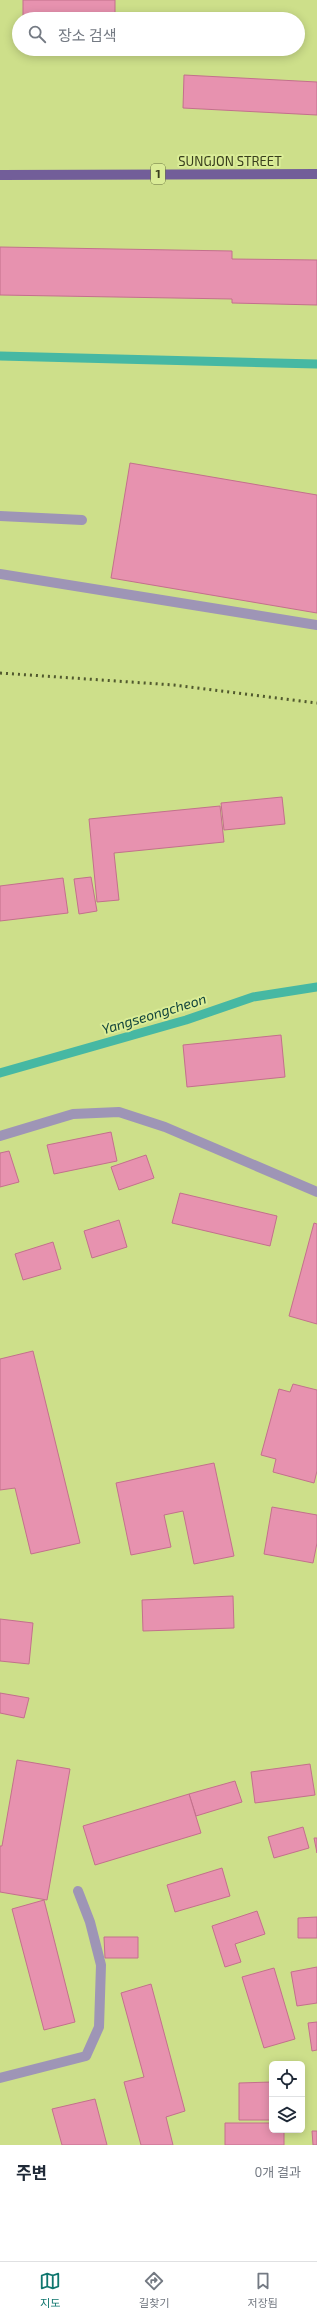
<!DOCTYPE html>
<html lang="ko">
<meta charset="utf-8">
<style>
body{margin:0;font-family:"Exo 2","Noto Sans KR",sans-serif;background:#f2f2f3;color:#1f2937}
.controls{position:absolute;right:12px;bottom:12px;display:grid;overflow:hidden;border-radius:6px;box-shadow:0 2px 10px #0003}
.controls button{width:36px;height:36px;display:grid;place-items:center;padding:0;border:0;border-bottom:1px solid #e0e1e3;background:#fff;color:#1f2937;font:20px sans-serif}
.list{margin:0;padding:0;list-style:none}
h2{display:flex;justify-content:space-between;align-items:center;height:52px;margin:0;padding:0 16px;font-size:17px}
h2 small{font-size:13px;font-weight:400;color:#747a83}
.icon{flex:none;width:22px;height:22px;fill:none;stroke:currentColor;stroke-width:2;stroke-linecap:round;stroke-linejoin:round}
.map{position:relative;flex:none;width:317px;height:2145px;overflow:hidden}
.search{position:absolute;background:#fff;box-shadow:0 2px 10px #0003;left:12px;right:12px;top:12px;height:44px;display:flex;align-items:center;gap:10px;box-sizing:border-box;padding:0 14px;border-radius:22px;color:#747a83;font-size:15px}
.sheet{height:116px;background:#fff}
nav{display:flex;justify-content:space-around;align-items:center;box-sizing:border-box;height:56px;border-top:1px solid #e0e1e3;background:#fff;font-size:11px;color:#747a83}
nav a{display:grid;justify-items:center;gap:2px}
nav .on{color:#0f766e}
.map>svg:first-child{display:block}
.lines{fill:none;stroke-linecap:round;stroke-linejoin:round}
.stream{stroke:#46b8a3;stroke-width:9}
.building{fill:#e792af;stroke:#c3708c}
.lane{stroke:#9e95b6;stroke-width:10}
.street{stroke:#9e95b6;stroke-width:10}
.primary{stroke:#725e99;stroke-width:10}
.rail{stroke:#51592e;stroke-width:3;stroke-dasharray:2 4;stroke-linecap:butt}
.labels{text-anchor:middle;stroke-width:4;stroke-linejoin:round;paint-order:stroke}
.shield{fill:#daec97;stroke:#697241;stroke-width:1}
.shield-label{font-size:12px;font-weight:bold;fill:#383e1c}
.street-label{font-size:13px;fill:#383e1c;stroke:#daec97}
.water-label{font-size:14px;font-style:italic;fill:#13453c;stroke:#daec97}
</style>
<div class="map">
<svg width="317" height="2145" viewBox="0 0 317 2145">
<rect width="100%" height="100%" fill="#cddf8a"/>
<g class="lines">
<g class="stream">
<polyline points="0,356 317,364"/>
<polyline points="0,1073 186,1020 253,997 317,987"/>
</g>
</g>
<g class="building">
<rect x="23" y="0" width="92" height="19"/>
<polygon points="184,75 317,82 317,115 183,108"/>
<polygon points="0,247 232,251 232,259 317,260 317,305 232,303 232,299 0,295"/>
<polygon points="130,463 317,495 317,613 111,578"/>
<polygon points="282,797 285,824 224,830 221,803"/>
<polygon points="220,806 224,842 114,853 119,900 97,902 89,819"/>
<polygon points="91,877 97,911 79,914 74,879"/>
<polygon points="63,878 68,913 0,921 0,886"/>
<polygon points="281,1035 285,1077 187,1087 183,1045"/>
<polygon points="111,1132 117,1161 54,1174 47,1145"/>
<polygon points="9,1151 19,1182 0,1187 0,1153"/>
<polygon points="146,1155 154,1178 119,1190 111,1167"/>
<polygon points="180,1193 277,1216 270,1246 172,1223"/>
<polygon points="119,1220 127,1247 92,1258 84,1231"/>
<polygon points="314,1223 317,1224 317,1324 289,1316"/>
<polygon points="53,1242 61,1269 23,1280 15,1254"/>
<polygon points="33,1351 80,1543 31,1554 15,1488 0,1490 0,1359"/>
<polygon points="293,1384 317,1390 317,1471 314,1483 273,1472 276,1459 261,1455 279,1389 290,1392"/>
<polygon points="214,1463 234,1556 194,1564 183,1511 164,1515 171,1547 131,1555 116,1483"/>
<polygon points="272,1507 317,1515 317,1543 313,1563 264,1554"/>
<polygon points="233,1596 234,1628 143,1631 142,1600"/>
<polygon points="0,1619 33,1623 29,1664 0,1661"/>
<polygon points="0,1693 29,1698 24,1718 0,1713"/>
<polygon points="17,1760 70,1769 47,1900 0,1892 0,1846 2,1846"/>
<polygon points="310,1764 315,1795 255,1803 251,1772"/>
<polygon points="235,1781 242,1802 196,1816 189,1794"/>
<polygon points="189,1794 201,1833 95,1865 83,1826"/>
<polygon points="303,1827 309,1848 274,1858 268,1837"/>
<polygon points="314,1838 317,1838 317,1853"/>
<polygon points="222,1868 230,1896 175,1912 167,1885"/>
<polygon points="44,1900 75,2022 44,2030 12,1909"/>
<polygon points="257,1911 265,1934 235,1944 241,1962 225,1967 212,1926"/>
<polygon points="317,1917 317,1938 298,1938 298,1918"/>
<polygon points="104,1937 138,1937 138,1958 105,1958"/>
<polygon points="317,1967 317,2003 297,2006 291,1972"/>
<polygon points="274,1968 295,2039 264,2048 242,1977"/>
<polygon points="151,1984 185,2111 166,2117 173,2145 141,2145 124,2082 144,2077 121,1993"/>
<polygon points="317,2022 317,2050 312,2051 308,2023"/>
<polygon points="272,2082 272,2120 239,2120 239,2083"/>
<polygon points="95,2099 107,2145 62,2145 52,2109"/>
<polygon points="225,2123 272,2123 272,2130 284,2130 284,2145 225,2145"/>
<polygon points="312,2131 317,2131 317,2145 313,2145"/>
</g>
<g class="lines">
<g class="lane">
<polyline points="0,516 82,520"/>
<polyline points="0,574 317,625"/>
</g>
<g class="street">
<polyline points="0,1136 73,1114 119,1112 165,1127 317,1192"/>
<polyline points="0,2078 86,2056 99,2027 101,1965 90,1922 78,1891"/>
</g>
<polyline class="primary" points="0,175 317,174"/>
<polyline class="rail" points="0,673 174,685 317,703"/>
</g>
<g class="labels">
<rect class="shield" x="151" y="164" width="14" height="20" rx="3"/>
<g class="shield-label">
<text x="158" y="178">1</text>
</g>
<g class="street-label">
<text x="230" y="166">SUNGJON STREET</text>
</g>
<g class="water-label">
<text transform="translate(154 1014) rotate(-17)" y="5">Yangseongcheon</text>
</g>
</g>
</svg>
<div class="controls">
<button><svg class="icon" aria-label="locate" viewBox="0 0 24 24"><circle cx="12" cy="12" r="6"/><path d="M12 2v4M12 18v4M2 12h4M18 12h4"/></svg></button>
<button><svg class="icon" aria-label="layers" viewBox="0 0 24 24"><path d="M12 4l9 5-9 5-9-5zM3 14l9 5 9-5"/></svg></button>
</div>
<div class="search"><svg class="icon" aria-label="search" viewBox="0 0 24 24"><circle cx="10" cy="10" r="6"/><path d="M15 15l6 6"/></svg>장소 검색</div>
</div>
<section class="sheet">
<h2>주변<small>0개 결과</small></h2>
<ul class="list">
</ul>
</section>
<nav>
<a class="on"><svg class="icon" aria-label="map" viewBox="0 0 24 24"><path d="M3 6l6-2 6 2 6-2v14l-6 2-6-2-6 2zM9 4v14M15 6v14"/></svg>지도</a>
<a><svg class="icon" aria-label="directions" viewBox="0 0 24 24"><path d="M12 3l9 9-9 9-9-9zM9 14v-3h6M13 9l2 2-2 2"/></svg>길찾기</a>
<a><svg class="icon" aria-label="saved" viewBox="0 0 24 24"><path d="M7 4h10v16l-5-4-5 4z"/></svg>저장됨</a>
</nav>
